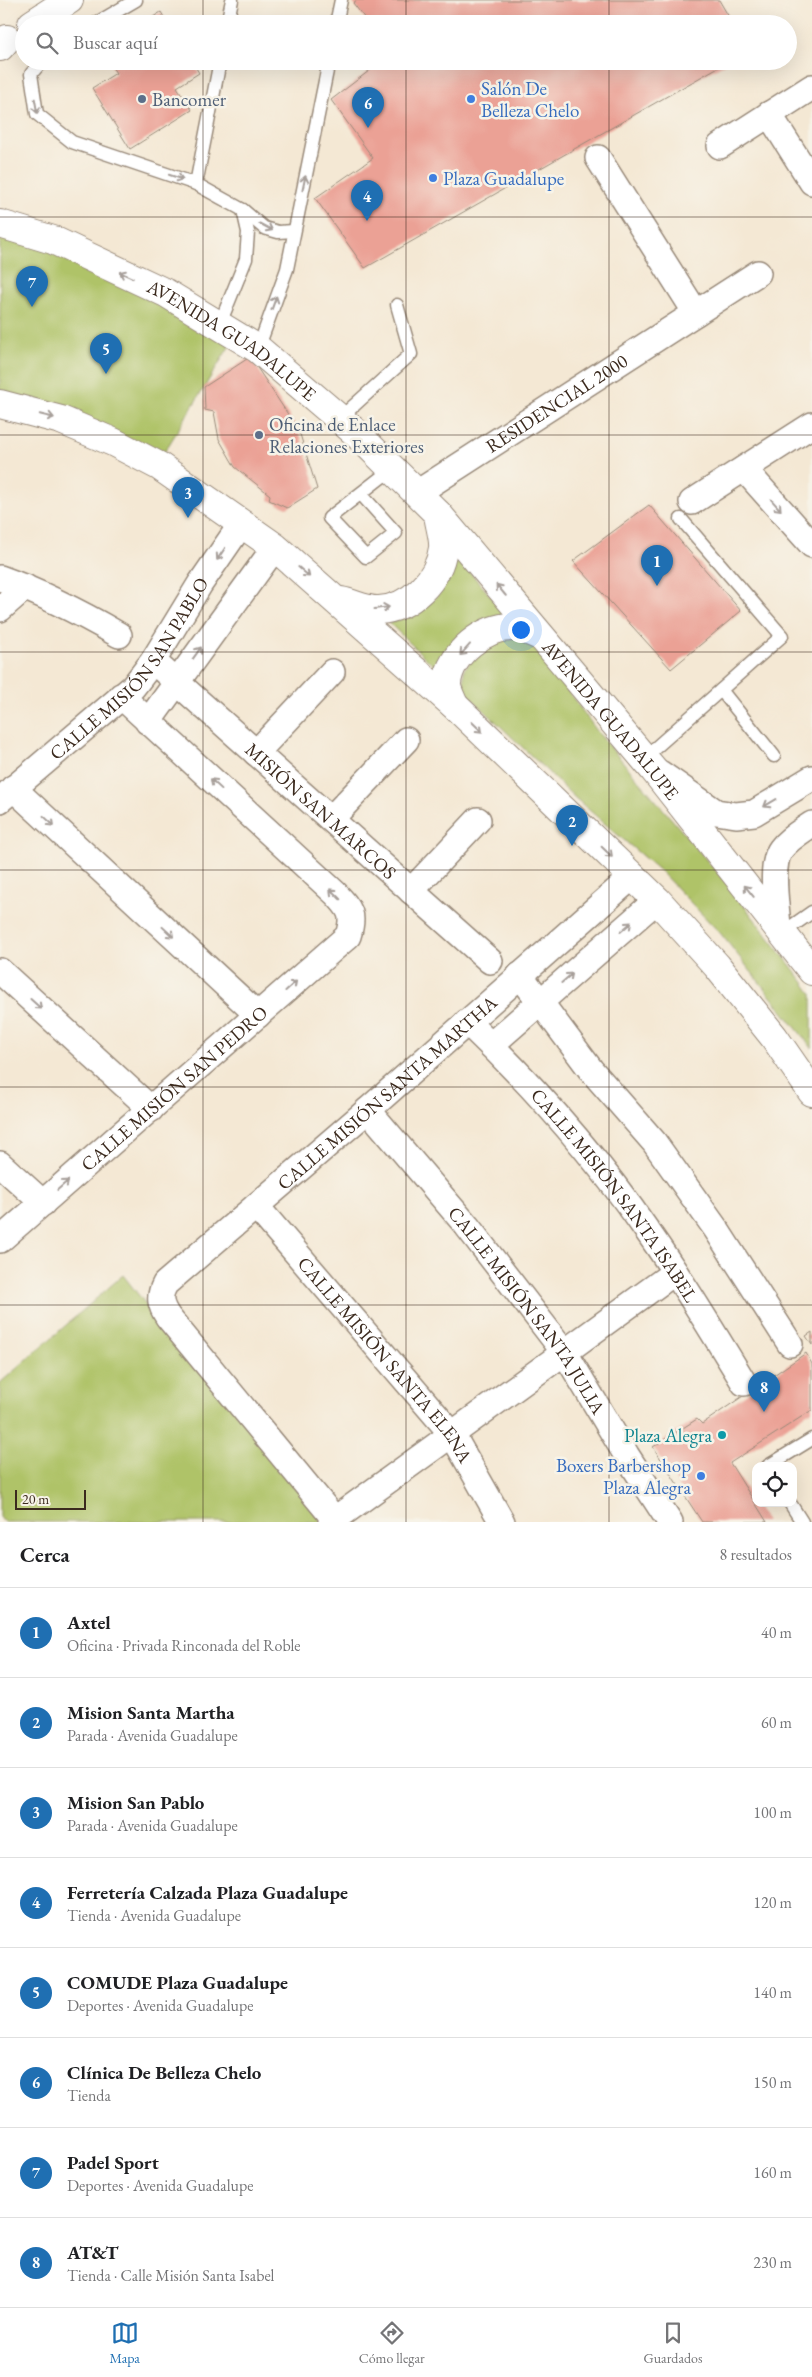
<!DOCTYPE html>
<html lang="es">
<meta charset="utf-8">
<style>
body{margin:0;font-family:"EB Garamond",serif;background:#f2f2f2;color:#202124}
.controls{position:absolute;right:15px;bottom:15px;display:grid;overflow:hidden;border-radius:10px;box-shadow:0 5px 20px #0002}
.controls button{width:45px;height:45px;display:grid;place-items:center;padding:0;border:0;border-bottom:1px solid #e0e0e0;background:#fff;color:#202124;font:25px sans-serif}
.scale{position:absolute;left:15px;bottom:12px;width:71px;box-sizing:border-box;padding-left:5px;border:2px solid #3b2a1e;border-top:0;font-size:14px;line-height:18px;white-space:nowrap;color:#3b2a1e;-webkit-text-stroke:4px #f7f3e8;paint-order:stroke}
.you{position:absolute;left:520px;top:629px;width:18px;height:18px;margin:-12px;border:4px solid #fff;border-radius:50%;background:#1a73e8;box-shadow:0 0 0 8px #1a73e833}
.badge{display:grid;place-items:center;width:32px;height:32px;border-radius:50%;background:#1f6fb2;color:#fff;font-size:16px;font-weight:700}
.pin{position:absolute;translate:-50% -41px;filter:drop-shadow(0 1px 2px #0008)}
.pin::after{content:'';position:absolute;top:26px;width:18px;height:15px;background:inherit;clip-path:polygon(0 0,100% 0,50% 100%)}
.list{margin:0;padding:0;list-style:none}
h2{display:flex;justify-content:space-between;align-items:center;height:65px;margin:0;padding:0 20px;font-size:21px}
h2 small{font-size:16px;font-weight:400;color:#757577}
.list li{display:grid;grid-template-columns:32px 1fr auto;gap:15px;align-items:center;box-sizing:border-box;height:90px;padding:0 20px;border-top:1px solid #e0e0e0}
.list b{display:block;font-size:19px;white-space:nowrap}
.list p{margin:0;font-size:16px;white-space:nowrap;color:#757577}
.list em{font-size:16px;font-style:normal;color:#757577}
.icon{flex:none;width:28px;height:28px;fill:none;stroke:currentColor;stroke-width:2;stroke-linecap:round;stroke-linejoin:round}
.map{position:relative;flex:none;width:812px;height:1522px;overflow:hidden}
.search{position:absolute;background:#fff;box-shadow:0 5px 20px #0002;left:15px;right:15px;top:15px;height:55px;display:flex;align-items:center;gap:12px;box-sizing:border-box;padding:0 18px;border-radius:28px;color:#757577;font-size:19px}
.sheet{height:785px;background:#fff}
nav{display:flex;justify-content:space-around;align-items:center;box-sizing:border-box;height:70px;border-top:1px solid #e0e0e0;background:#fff;font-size:14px;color:#757577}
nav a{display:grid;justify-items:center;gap:2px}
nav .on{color:#1f6fb2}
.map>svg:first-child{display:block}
.green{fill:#afc367;stroke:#757642}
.building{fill:#eba195}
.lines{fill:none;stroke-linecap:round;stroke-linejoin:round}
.lane-casing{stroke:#988979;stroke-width:15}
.street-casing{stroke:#988979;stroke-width:28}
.secondary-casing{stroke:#988979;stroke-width:30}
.primary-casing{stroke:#988979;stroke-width:30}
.lane{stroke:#fff;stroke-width:12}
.street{stroke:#fff;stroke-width:25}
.secondary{stroke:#fff;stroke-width:28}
.primary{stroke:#fff;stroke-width:28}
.oneway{stroke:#a79f9a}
.grid{fill:none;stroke:#3b2a1e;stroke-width:1;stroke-opacity:0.55}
.service-dot{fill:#5c6f8a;stroke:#f7f3e8;stroke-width:2}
.shop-dot{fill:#3f7fe0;stroke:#f7f3e8;stroke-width:2}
.culture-dot{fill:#0f9aa8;stroke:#f7f3e8;stroke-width:2}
.labels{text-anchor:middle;stroke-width:5;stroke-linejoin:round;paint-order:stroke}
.shop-label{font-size:19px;fill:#366cbe;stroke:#f7f3e8;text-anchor:start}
.service-label{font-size:19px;fill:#4e5e75;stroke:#f7f3e8;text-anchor:start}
.street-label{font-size:19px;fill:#3b2a1e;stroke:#f7f3e8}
.culture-label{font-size:19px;fill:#0d838f;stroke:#f7f3e8;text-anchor:end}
</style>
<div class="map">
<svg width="812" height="1522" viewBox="0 0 812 1522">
<rect width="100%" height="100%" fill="#f7f3e8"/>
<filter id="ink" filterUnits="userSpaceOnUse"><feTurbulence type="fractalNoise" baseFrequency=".02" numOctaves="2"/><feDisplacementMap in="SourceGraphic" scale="10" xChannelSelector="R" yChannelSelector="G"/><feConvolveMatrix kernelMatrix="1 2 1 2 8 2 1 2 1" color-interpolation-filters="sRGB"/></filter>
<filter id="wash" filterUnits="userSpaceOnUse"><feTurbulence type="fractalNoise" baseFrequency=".0096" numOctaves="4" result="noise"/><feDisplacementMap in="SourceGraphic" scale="20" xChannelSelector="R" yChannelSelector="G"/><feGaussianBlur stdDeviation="1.12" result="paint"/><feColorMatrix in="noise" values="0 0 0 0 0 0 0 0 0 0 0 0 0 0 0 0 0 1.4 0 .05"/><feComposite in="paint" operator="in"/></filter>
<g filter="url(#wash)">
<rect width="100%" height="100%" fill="#f4e8d4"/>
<g class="green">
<polygon points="0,229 53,240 232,342 154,469 0,406"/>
<polygon points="455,555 509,617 438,670 389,623 417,614 440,593"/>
<polygon points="515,638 536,647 600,735 727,884 802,980 812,994 812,1048 721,934 661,872 574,797 464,691 464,669 490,642"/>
<polygon points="123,1275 144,1302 324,1518 319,1522 4,1522 0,1517 0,1383"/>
</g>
<g id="blocks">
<g class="building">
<polygon points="357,0 719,0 733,24 369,24 353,3"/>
<polygon points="161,12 168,24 142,24"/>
<polygon points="108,61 192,61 199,73 177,87 192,110 130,149 92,88 116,73"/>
<polygon points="382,61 729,61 365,268 315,198 373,158 331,100"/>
<polygon points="250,357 299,431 317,489 287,508 269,500 270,495 235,467 219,439 214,412 205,410 204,387"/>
<polygon points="649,505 741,611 671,669 573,561"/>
<polygon points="812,1332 812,1345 806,1336"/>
<polygon points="806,1353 812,1364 812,1410 730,1463 767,1522 702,1522 653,1447 697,1419 702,1424"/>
</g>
</g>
</g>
<g filter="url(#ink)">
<use href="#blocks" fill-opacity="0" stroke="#988979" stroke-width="1"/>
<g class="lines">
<defs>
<g id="lane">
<polyline points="95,24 136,0"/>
<polyline points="227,24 232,0"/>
<polyline points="336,24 341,0"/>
<polyline points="42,61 31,74 37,114 72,142 196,184 243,210 264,228 278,232 294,231"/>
<polyline points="196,184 220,61"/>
<polyline points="219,326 246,259 248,232 243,210"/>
<polyline points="258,349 287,269 329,61"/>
<polyline points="339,419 411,354 397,305"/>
<polyline points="361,494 396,533 366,557 329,518 392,469"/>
<polyline points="721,690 774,756"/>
<polyline points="644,758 782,636 681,519"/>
<polyline points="782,933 812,912"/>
<polyline points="768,1466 812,1439"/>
<polyline points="790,1503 802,1522"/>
</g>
<g id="street">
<polyline points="769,114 812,182"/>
<polyline points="720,146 812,87"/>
<polyline points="598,158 696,313"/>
<polyline points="744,469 812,545"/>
<path id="s1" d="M 417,493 L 758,273"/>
<polyline points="692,502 812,425"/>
<path d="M 0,578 C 42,593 81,613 119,635"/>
<polyline points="0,609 25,587"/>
<path id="s2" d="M 153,661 L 490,961"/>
<polyline points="148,722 275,547"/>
<polyline points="256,753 332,672"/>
<polyline points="660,773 716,812 736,815 754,813 812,778"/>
<polyline points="13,788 258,1015"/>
<path id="s3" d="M 0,800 L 133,687 L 153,661 L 200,584 L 242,523"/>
<polyline points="331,819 406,740"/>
<polyline points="411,891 478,820"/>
<path d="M 778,927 C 777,907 769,865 781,849 C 789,838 802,831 812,824"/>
<polyline points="0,971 151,1109"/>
<polyline points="520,975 591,1070 654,1142 716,1229 790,1344"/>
<path id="s4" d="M 467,1022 C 534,1086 595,1155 648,1232 C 682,1280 713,1332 744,1383"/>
<polyline points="491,1045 657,900"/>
<path id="s5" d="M 368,1110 L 467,1226 L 565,1353 L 627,1456 L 670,1522"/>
<polyline points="0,1164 43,1203"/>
<path id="s6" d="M 256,1206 L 452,1434 L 502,1522"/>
<path id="s7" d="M 0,1240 L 348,936 C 355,914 350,909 335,893 L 121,696"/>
<polyline points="331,1522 675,1272"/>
<path id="s8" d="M 337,1522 L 168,1317 C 160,1305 158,1297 165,1284 L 368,1110 L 633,876"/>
</g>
<polyline id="secondary" points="32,24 69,0"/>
<g id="primary">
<polyline points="0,47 7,39"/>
<path id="s9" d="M 0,224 L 53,240 L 166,293 L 258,349 L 355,432 L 438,514 L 654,770 L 812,971"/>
<polyline points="0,404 61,420 113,442 159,466 275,547 454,705 657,900 717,966 774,1037 812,1092"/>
<path d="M 341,601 C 352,603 368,611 379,610 C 410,608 439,580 443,548 C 444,538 439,524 438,514"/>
<path d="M 454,705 C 452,699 446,689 447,683 C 450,654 485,625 514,627 C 522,627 532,633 540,636"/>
</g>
</defs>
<use href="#lane" class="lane-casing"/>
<use href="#street" class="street-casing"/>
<use href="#secondary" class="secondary-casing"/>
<use href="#primary" class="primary-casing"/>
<use href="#lane" class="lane"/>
<use href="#street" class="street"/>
<use href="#secondary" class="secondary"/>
<use href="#primary" class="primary"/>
</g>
<defs><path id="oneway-shaft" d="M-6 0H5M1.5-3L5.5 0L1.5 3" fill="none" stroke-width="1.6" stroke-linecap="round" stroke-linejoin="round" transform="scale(1.25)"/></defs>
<g class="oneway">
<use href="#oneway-shaft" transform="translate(36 106) rotate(80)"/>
<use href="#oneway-shaft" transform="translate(176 177) rotate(18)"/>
<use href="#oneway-shaft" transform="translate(304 183) rotate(-78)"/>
<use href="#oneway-shaft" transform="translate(266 227) rotate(28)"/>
<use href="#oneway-shaft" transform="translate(126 275) rotate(-155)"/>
<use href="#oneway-shaft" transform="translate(274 303) rotate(-70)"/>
<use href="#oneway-shaft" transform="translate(47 416) rotate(14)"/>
<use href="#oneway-shaft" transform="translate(776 505) rotate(48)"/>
<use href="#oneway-shaft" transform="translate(221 554) rotate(124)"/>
<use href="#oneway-shaft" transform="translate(304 572) rotate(41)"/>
<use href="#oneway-shaft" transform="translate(501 590) rotate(-130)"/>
<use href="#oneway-shaft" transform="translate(382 608) rotate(-8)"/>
<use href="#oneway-shaft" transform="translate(465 650) rotate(132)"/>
<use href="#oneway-shaft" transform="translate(197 653) rotate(-54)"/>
<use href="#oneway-shaft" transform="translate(477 727) rotate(44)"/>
<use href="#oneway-shaft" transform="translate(216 784) rotate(-137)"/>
<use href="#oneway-shaft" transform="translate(770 803) rotate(149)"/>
<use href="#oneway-shaft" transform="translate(49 821) rotate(43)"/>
<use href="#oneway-shaft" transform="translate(607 852) rotate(44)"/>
<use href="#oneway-shaft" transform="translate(749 891) rotate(-129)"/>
<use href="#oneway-shaft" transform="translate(335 894) rotate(-135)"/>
<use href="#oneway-shaft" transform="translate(626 927) rotate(-41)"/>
<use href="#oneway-shaft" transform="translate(168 932) rotate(43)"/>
<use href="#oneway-shaft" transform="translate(567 978) rotate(-41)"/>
<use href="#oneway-shaft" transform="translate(291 986) rotate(-42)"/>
<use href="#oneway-shaft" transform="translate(36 1004) rotate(42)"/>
<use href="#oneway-shaft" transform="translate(63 1185) rotate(-41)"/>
</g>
</g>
<path class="grid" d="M 203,0 L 203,24M 406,0 L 406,24M 609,0 L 609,24M 203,61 L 203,1522M 406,61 L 406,1522M 609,61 L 609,1522M 0,217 L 812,217M 0,435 L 812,435M 0,652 L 812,652M 0,870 L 812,870M 0,1087 L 812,1087M 0,1305 L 812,1305"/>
<g class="service-dot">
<circle cx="142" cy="99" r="5"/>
<circle cx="259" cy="435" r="5"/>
</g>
<g class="shop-dot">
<circle cx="471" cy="99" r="5"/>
<circle cx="433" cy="178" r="5"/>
<circle cx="701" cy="1476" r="5"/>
</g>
<circle class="culture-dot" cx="722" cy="1435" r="5"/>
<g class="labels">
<g class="shop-label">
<text x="481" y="95">Salón De<tspan x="481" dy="22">Belleza Chelo</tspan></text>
<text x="443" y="185">Plaza Guadalupe</text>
<text x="691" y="1472" text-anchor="end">Boxers Barbershop<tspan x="691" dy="22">Plaza Alegra</tspan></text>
</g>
<g class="service-label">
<text x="152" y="106">Bancomer</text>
<text x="269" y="431">Oficina de Enlace<tspan x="269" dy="22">Relaciones Exteriores</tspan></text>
</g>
<g class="street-label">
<text dy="7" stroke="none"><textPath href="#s9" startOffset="261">AVENIDA GUADALUPE</textPath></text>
<text dy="7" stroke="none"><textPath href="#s1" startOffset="166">RESIDENCIAL 2000</textPath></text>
<text dy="7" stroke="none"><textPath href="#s3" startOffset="186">CALLE MISIÓN SAN PABLO</textPath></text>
<text dy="7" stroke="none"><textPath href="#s9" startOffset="801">AVENIDA GUADALUPE</textPath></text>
<text dy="7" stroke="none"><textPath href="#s2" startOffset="225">MISIÓN SAN MARCOS</textPath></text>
<text dy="7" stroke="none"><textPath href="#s7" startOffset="231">CALLE MISIÓN SAN PEDRO</textPath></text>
<text dy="7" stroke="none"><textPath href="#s8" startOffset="594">CALLE MISIÓN SANTA MARTHA</textPath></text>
<text dy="7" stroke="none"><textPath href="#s4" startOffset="228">CALLE MISIÓN SANTA ISABEL</textPath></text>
<text dy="7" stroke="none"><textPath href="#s5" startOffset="256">CALLE MISIÓN SANTA JULIA</textPath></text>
<text dy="7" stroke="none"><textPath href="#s6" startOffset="201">CALLE MISIÓN SANTA ELENA</textPath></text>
</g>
<g class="culture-label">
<text x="712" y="1442">Plaza Alegra</text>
</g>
</g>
</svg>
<div class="controls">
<button><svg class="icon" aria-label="locate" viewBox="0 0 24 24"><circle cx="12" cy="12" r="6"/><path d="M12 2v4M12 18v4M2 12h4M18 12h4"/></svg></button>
</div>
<div class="scale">20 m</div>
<div class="you"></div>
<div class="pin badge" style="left:657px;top:586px">1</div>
<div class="pin badge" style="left:572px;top:846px">2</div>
<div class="pin badge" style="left:188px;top:518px">3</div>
<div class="pin badge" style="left:367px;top:221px">4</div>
<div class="pin badge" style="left:106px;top:374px">5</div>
<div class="pin badge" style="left:368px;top:128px">6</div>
<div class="pin badge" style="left:32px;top:307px">7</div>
<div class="pin badge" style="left:764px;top:1412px">8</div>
<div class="search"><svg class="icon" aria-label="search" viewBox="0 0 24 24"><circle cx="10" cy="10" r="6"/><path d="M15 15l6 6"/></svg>Buscar aquí</div>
</div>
<section class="sheet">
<h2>Cerca<small>8 resultados</small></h2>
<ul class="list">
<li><span class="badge">1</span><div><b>Axtel</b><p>Oficina · Privada Rinconada del Roble</p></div><em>40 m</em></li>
<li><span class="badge">2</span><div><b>Mision Santa Martha</b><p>Parada · Avenida Guadalupe</p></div><em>60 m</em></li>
<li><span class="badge">3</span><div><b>Mision San Pablo</b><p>Parada · Avenida Guadalupe</p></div><em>100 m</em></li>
<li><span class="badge">4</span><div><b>Ferretería Calzada Plaza Guadalupe</b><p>Tienda · Avenida Guadalupe</p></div><em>120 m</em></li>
<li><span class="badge">5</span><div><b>COMUDE Plaza Guadalupe</b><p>Deportes · Avenida Guadalupe</p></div><em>140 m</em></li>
<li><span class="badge">6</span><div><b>Clínica De Belleza Chelo</b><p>Tienda</p></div><em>150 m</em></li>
<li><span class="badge">7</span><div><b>Padel Sport</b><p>Deportes · Avenida Guadalupe</p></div><em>160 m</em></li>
<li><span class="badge">8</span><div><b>AT&amp;T</b><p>Tienda · Calle Misión Santa Isabel</p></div><em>230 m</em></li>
</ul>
</section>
<nav>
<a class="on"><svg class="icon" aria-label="map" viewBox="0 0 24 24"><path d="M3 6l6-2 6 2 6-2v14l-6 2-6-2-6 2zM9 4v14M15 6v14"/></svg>Mapa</a>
<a><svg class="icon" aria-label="directions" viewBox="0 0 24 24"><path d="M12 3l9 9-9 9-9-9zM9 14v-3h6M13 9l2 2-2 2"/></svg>Cómo llegar</a>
<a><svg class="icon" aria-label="saved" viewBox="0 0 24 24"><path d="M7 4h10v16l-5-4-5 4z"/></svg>Guardados</a>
</nav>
